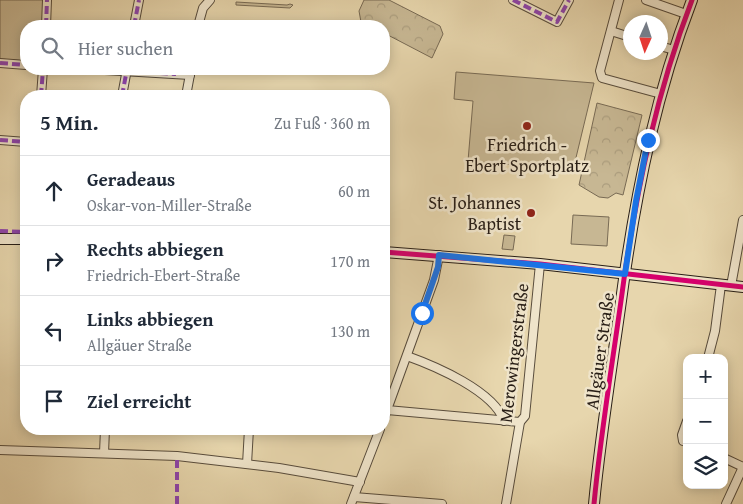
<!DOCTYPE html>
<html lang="de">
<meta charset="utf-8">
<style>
body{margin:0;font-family:"Gentium Book Plus",serif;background:#f6f6f7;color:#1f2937}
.controls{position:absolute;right:15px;bottom:15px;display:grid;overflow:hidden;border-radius:10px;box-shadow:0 2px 12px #0003}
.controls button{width:45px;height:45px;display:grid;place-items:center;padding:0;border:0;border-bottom:1px solid #e0e1e3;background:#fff;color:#1f2937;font:25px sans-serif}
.compass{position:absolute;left:623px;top:15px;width:45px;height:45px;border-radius:50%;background:#fff;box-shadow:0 2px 12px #0003;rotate:183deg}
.stop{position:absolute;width:15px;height:15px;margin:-11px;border:4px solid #1a73e8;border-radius:50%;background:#fff}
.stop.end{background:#1a73e8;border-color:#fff;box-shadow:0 1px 5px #0008}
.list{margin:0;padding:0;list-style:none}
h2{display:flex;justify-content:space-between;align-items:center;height:65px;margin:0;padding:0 20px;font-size:21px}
h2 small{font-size:16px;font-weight:400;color:#747a83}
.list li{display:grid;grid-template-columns:32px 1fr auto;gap:15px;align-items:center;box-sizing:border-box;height:70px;padding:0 20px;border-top:1px solid #e0e1e3}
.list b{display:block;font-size:19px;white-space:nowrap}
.list p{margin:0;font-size:16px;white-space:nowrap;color:#747a83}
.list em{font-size:16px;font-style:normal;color:#747a83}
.icon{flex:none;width:28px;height:28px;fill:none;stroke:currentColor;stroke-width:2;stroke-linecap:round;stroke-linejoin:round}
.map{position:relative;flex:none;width:743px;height:504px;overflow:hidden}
.search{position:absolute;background:#fff;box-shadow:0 2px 12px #0003;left:20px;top:20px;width:370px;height:55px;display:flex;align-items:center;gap:12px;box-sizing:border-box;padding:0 18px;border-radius:20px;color:#747a83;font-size:19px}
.panel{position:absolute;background:#fff;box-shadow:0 2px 12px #0003;left:20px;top:90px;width:370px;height:345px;border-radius:20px}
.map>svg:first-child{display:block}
.grass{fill:#c7b793;stroke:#786a54}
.forest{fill:url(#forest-crowns);stroke:#786a54}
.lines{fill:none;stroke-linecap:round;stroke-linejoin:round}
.street-casing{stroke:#584c3c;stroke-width:10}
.secondary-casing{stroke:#281e16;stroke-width:12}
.street{stroke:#efe4ca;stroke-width:8}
.secondary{stroke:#efe4ca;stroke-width:10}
.quiet{stroke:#8e44ad;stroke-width:4;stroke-dasharray:8 4;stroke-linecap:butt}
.cycleway-casing{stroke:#efe4ca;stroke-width:8}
.cycleway{stroke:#d6006c;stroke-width:5}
.route{stroke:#1a73e8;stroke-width:6}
.poi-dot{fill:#8f2418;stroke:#efe4ca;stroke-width:2}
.labels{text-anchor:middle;stroke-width:5;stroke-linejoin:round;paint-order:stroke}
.poi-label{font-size:18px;fill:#281e16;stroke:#efe4ca}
.street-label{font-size:18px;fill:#281e16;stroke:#efe4ca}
</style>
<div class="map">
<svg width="743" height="504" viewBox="0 0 743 504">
<defs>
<pattern id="forest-crowns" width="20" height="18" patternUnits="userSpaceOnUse" patternTransform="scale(1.25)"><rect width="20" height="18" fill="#c7b793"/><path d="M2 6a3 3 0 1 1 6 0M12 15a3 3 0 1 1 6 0" fill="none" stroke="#ab9d7e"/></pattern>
</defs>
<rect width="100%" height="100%" fill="#e7d6ad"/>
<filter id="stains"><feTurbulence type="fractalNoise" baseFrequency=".004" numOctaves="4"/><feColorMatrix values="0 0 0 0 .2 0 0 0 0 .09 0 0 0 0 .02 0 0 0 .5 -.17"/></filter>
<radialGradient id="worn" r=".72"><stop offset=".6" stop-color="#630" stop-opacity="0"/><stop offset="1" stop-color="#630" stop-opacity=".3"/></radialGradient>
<g class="grass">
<polygon points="0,0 45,0 43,26 26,26 26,61 0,59"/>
<polygon points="236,2 287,5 290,4 293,5 290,8 236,5"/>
<polygon points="456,72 594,83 573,170 468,161 473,101 454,99"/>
<polygon points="573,215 609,217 607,246 571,244"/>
</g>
<g class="forest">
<polygon points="364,0 389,0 440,26 443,34 432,58 384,33 384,26 369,26 361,22 359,11"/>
<polygon points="597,103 642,115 623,195 616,193 608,198 599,197 579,185"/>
<polygon points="504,235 515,236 513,250 502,249"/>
</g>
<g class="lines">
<defs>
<g id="street">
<polyline points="513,0 557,22 569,0"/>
<polyline points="619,0 600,71 602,78 661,94"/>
<polyline points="646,0 686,14"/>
<polyline points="46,26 47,0"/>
<polyline points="134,26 139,0"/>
<polyline points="198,26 203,8 210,0"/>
<polyline points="611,31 630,37"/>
<polyline points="660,46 674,50"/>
<polyline points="0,63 26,65"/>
<polyline points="88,69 190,75"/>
<polyline points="41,96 43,69"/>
<polyline points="122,96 127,69"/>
<polyline points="186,96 191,69"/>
<polyline points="0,140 26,142"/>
<polyline points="731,286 743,220"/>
<path d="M 407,356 C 435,366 494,391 504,421"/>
<polyline points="708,358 715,331 721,285"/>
<polyline points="387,410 520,422"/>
<polyline points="384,418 434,280 439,255"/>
<polyline points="687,421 682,435 683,441 687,442"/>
<polyline points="0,450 177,456 279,468 360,482"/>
<polyline points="104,453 105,429"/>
<polyline points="724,458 743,467"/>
<polyline points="247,464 249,429"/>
<polyline points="354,497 442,504"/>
<polyline points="351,504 380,429"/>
<polyline points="506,504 520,422 525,416 540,264"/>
<polyline points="726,504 743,467"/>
</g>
<g id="secondary">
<polyline points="0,239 26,239"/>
<polyline points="384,252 540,264 743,287"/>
<path d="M 594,504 C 601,429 614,354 624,279 C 638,183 657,91 692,0"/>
</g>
</defs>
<use href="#street" class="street-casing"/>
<use href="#secondary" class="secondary-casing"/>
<use href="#street" class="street"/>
<use href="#secondary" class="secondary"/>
<g class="quiet">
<polyline points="513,0 557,22 569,0"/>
<polyline points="46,26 47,0"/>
<polyline points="134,26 139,0"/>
<polyline points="0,63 26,65"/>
<polyline points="88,69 176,74"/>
<polyline points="41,96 43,69"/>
<polyline points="122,96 127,69"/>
<polyline points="0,140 26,142"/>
<polyline points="0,231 26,232"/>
<polyline points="177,504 177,456"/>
</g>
<defs>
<g id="cycleway">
<polyline points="384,252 540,264 743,287"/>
<path d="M 594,504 C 601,429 614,354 624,279 C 638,183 657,91 692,0"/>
</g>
</defs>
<use href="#cycleway" class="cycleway-casing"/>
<use href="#cycleway" class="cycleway"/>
</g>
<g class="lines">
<polyline class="route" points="422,313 438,267 439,255 625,274 636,201 648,140"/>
</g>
<g class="poi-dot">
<circle cx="527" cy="126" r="5"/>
<circle cx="531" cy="213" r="5"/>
</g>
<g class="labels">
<g class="poi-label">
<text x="527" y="151">Friedrich -<tspan x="527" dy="21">Ebert Sportplatz</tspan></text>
<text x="521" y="209" text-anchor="end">St. Johannes<tspan x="521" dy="21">Baptist</tspan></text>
</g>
<g class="street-label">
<text transform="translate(600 351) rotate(-82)" y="6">Allgäuer Straße</text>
<text transform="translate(514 353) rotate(-83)" y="6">Merowingerstraße</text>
</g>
</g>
<rect width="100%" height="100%" filter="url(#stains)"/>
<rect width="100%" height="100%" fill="url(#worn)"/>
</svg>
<div class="controls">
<button>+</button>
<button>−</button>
<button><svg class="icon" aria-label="layers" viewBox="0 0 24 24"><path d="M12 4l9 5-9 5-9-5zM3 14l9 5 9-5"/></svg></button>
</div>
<svg class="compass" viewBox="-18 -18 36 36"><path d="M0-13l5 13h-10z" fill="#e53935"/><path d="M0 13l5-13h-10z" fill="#747a83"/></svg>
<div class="stop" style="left:422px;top:313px"></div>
<div class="stop end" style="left:648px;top:140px"></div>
<div class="search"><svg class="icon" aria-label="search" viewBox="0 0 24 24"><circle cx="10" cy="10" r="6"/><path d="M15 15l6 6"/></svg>Hier suchen</div>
<section class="panel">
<h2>5 Min.<small>Zu Fuß · 360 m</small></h2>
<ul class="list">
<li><svg class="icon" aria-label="ahead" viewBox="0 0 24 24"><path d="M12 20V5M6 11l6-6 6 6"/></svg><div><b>Geradeaus</b><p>Oskar-von-Miller-Straße</p></div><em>60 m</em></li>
<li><svg class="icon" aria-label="right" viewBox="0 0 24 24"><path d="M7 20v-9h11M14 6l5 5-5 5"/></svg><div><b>Rechts abbiegen</b><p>Friedrich-Ebert-Straße</p></div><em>170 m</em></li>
<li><svg class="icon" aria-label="left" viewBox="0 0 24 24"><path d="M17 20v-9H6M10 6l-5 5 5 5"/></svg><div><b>Links abbiegen</b><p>Allgäuer Straße</p></div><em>130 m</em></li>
<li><svg class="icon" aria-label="arrive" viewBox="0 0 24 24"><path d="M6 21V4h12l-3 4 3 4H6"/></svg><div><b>Ziel erreicht</b></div></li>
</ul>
</section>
</div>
